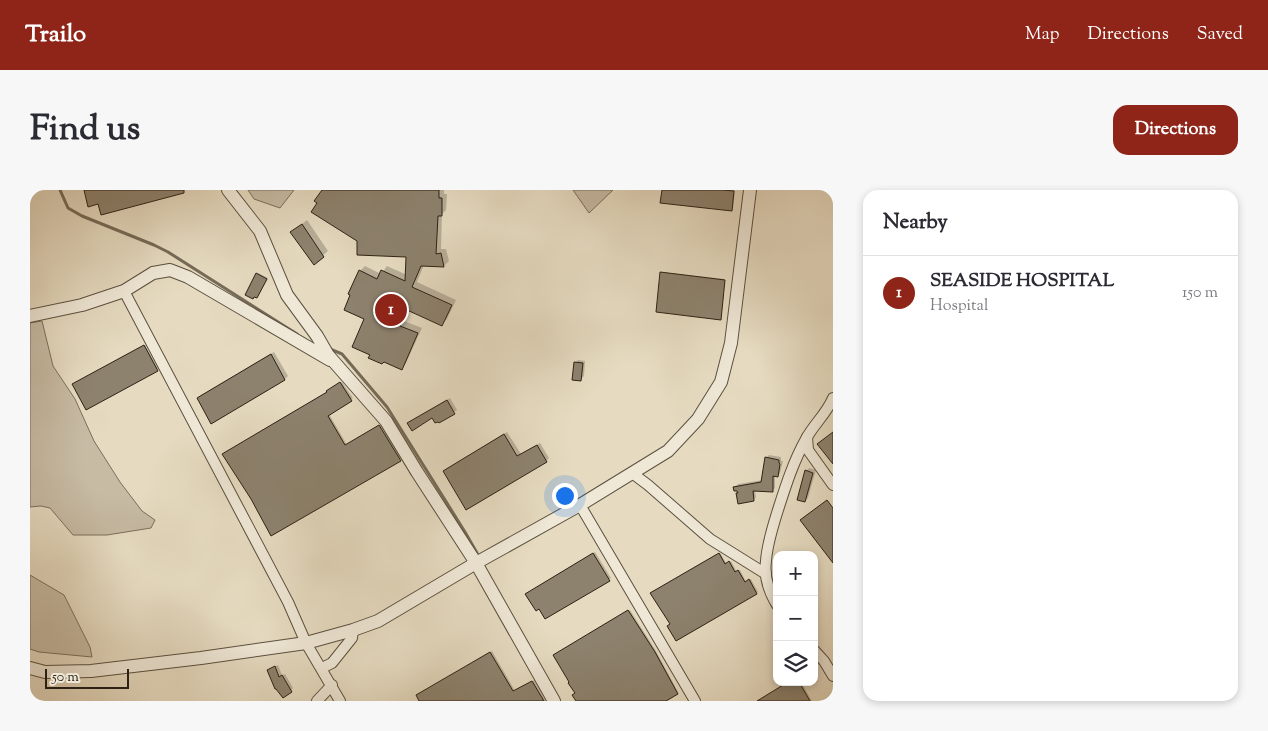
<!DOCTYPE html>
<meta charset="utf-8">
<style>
body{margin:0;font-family:"Sorts Mill Goudy",serif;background:#f7f7f7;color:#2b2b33}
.controls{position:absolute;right:15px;bottom:15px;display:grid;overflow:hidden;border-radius:10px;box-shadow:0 2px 8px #0003}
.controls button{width:45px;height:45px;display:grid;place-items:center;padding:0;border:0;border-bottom:1px solid #e1e1e2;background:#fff;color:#2b2b33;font:25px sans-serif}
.scale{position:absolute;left:15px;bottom:12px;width:84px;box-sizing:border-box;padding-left:5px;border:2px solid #2d2114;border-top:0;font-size:14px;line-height:18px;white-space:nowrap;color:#2d2114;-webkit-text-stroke:4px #efe8d7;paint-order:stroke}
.you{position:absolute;left:534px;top:305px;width:18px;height:18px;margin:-12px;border:4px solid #fff;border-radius:50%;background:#1a73e8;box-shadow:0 0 0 8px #1a73e833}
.badge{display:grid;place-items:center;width:32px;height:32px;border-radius:50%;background:#8f2418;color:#fff;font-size:16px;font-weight:700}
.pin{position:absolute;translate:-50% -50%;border:2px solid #fff;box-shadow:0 1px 5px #0006}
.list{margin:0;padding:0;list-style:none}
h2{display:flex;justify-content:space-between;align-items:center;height:65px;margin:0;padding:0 20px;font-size:21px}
h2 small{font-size:16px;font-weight:400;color:#7c7c81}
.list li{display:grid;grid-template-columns:32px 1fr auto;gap:15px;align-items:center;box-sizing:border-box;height:75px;padding:0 20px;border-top:1px solid #e1e1e2}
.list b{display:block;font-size:19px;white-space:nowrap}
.list p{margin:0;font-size:16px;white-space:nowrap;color:#7c7c81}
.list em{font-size:16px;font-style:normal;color:#7c7c81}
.icon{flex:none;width:28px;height:28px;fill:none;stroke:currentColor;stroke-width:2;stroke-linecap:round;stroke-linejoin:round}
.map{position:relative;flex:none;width:803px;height:511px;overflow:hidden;border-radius:15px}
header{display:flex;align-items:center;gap:30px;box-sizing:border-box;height:70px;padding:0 25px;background:#8f2418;color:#fff}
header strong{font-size:24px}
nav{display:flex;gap:28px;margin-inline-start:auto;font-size:18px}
.intro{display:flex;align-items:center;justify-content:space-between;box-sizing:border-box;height:120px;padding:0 30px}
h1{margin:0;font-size:35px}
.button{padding:12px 22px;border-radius:15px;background:#8f2418;color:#fff;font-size:18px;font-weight:700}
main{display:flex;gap:30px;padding:0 30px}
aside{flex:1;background:#fff;border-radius:15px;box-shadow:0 2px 8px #0003}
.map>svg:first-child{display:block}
.green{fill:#c7bba4;stroke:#7a6e5c}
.shadow{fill:#0003}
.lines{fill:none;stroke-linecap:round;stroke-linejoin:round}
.stream{stroke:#766b58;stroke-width:3}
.building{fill:#8d826e;stroke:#2d2114}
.minor-casing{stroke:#5b503f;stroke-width:12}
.tertiary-casing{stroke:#5b503f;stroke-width:14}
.minor{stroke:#efe8d7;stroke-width:10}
.tertiary{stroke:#efe8d7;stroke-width:12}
</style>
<header>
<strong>Trailo</strong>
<nav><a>Map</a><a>Directions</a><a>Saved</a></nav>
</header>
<div class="intro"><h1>Find us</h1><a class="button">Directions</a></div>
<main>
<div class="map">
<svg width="803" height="511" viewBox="0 0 803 511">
<rect width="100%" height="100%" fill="#e6dbc1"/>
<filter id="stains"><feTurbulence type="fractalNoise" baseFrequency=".004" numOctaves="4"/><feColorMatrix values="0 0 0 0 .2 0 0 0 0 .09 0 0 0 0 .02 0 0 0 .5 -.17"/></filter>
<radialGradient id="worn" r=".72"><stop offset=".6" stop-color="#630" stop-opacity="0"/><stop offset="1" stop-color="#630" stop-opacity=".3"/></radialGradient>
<g class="green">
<polygon points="218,0 264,0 250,18 224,9"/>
<polygon points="543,0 583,0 559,23"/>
<polygon points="12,131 23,176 45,209 64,251 90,292 112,321 125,330 121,338 77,345 43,345 20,318 11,316 0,317 0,133"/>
<polygon points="0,385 34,405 60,457 62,467 9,462 0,459"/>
</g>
<g class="shadow">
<polygon points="293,0 414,0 414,4 417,4 416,20 412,24 411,59 416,59 419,71 414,76 394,75 387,92 426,110 417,129 412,134 379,120 374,131 392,138 376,173 371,178 341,164 330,81 335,76 351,84 357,76 377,85 377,66 329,51"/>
<polygon points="633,0 705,0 703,19 702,20"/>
<polygon points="277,30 298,61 284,73 262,42"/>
<polygon points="632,82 695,89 691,127 690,128 631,83"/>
<polygon points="228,83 238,88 228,106 227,84"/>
<polygon points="115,155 128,178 127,180 45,194"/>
<polygon points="244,162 258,186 255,189 182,232 168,208 171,205"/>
<polygon points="548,170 555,171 554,186 551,189 545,173"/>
<polygon points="312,192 323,208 299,224 317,255 350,235 371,268 242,344 298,202 299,200"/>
<polygon points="420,208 427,220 409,232 403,226 381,231"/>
<polygon points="477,242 491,264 510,253 519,268 516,271 414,281 417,278"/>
<polygon points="739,265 751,267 751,271 753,271 750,283 748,286 745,285 745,298 742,301 725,300 726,307 724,310 709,302 705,297 708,294 733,290 736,268"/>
<polygon points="779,278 786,280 778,308 775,311 776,281"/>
<polygon points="565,362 581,388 515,427 499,403"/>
<polygon points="690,363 697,374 701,371 707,382 710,380 716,392 721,389 728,402 646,449 641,434 623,402"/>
<polygon points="600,420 626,461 648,502 647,503 546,503 526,464"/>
<polygon points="462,461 485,501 504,490 516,511 390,511 389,504"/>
<polygon points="248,475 252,485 255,484 263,498 261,501 238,480"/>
<polygon points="759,492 771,492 782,511 727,511"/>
</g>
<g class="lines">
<g class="stream">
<polyline points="30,0 38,18 52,26 124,55 138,62 267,144"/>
<polyline points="300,159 312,164 357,217 435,342 447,363"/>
</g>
</g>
<g class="building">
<polygon points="54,0 154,0 154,3 71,25 68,14 58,17"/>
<polygon points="292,0 409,0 409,8 412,8 412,26 408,26 406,64 411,63 414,77 391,76 382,97 422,115 412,136 377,120 370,136 388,143 372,180 354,172 352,174 338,168 340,165 322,157 334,129 314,120 320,105 318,104 329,80 347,89 351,80 375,91 376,67 327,65 327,51 281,22 287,13 284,11"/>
<polygon points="632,0 692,0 704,1 702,21 630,13"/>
<polygon points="272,34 294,67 284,75 260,42"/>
<polygon points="630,82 695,90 691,130 626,122"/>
<polygon points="226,83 237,89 227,108 224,107 223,109 215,105"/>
<polygon points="114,155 128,181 56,220 42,194"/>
<polygon points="241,164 255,190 181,234 167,208"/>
<polygon points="544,172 553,173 551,191 542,190"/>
<polygon points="310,192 322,211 298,226 315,255 349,235 371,271 241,346 221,309 192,264 297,202 296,201"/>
<polygon points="417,210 425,224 409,233 408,232 405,233 402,228 382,241 377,233"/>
<polygon points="803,242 803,274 787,254"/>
<polygon points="474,244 487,266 507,255 517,272 436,320 413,281"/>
<polygon points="735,267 749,270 749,273 750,274 748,287 743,286 743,302 723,301 724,311 708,314 706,303 708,303 707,301 704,301 703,297 731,292"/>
<polygon points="775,280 783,283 775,312 767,310"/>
<polygon points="797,310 803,318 803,373 770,330"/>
<polygon points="563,363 580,391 515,429 509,419 506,421 495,404"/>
<polygon points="689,363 695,374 699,371 705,382 708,380 715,392 719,389 727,404 646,451 637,436 640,434 620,403"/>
<polygon points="598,420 625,462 648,504 636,511 546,511 542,505 545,503 538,493 539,492 523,465"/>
<polygon points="460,462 483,501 502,491 514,511 389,511 386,505"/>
<polygon points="245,476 249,487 252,485 262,502 253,508 246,499 245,499 237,480"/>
<polygon points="758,492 769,492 780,511 727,511"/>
</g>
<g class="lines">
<defs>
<g id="minor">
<polyline points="94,101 258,412 276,453 310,511"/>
<polyline points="777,247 778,260 803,295"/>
<polyline points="602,283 618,295 680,349 736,384"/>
<polyline points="550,315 665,511"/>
<path d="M 747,415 C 739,402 734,386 736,371 C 737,355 742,339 747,323 C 755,298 763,272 776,249 C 784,234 797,223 803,208"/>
<polyline points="784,460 794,471 803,486"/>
<polyline points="292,478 302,473 322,448 323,440"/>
<polyline points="287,511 302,495"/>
</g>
<g id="tertiary">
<polyline points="198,0 230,41 257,105 287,146 298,165 356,231 387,282 446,373 524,511"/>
<polyline points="0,126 52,115 94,101 123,83 140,80 158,87 300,170"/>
<polyline points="0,478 15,482 61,481 171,468 276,453 323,440 348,431 446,373 550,315 638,261 668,229 691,192 701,153 720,0"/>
</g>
</defs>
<use href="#minor" class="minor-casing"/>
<use href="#tertiary" class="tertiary-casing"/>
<use href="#minor" class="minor"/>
<use href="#tertiary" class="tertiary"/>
</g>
<rect width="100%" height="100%" filter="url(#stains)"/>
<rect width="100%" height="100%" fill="url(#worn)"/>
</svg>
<div class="controls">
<button>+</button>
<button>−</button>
<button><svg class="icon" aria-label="layers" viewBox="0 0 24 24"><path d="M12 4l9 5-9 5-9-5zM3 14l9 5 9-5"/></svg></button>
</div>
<div class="scale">50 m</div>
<div class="you"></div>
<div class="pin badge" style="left:361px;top:120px">1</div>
</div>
<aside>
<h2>Nearby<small></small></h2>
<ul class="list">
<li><span class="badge">1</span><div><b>SEASIDE HOSPITAL</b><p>Hospital</p></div><em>150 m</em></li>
</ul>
</aside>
</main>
